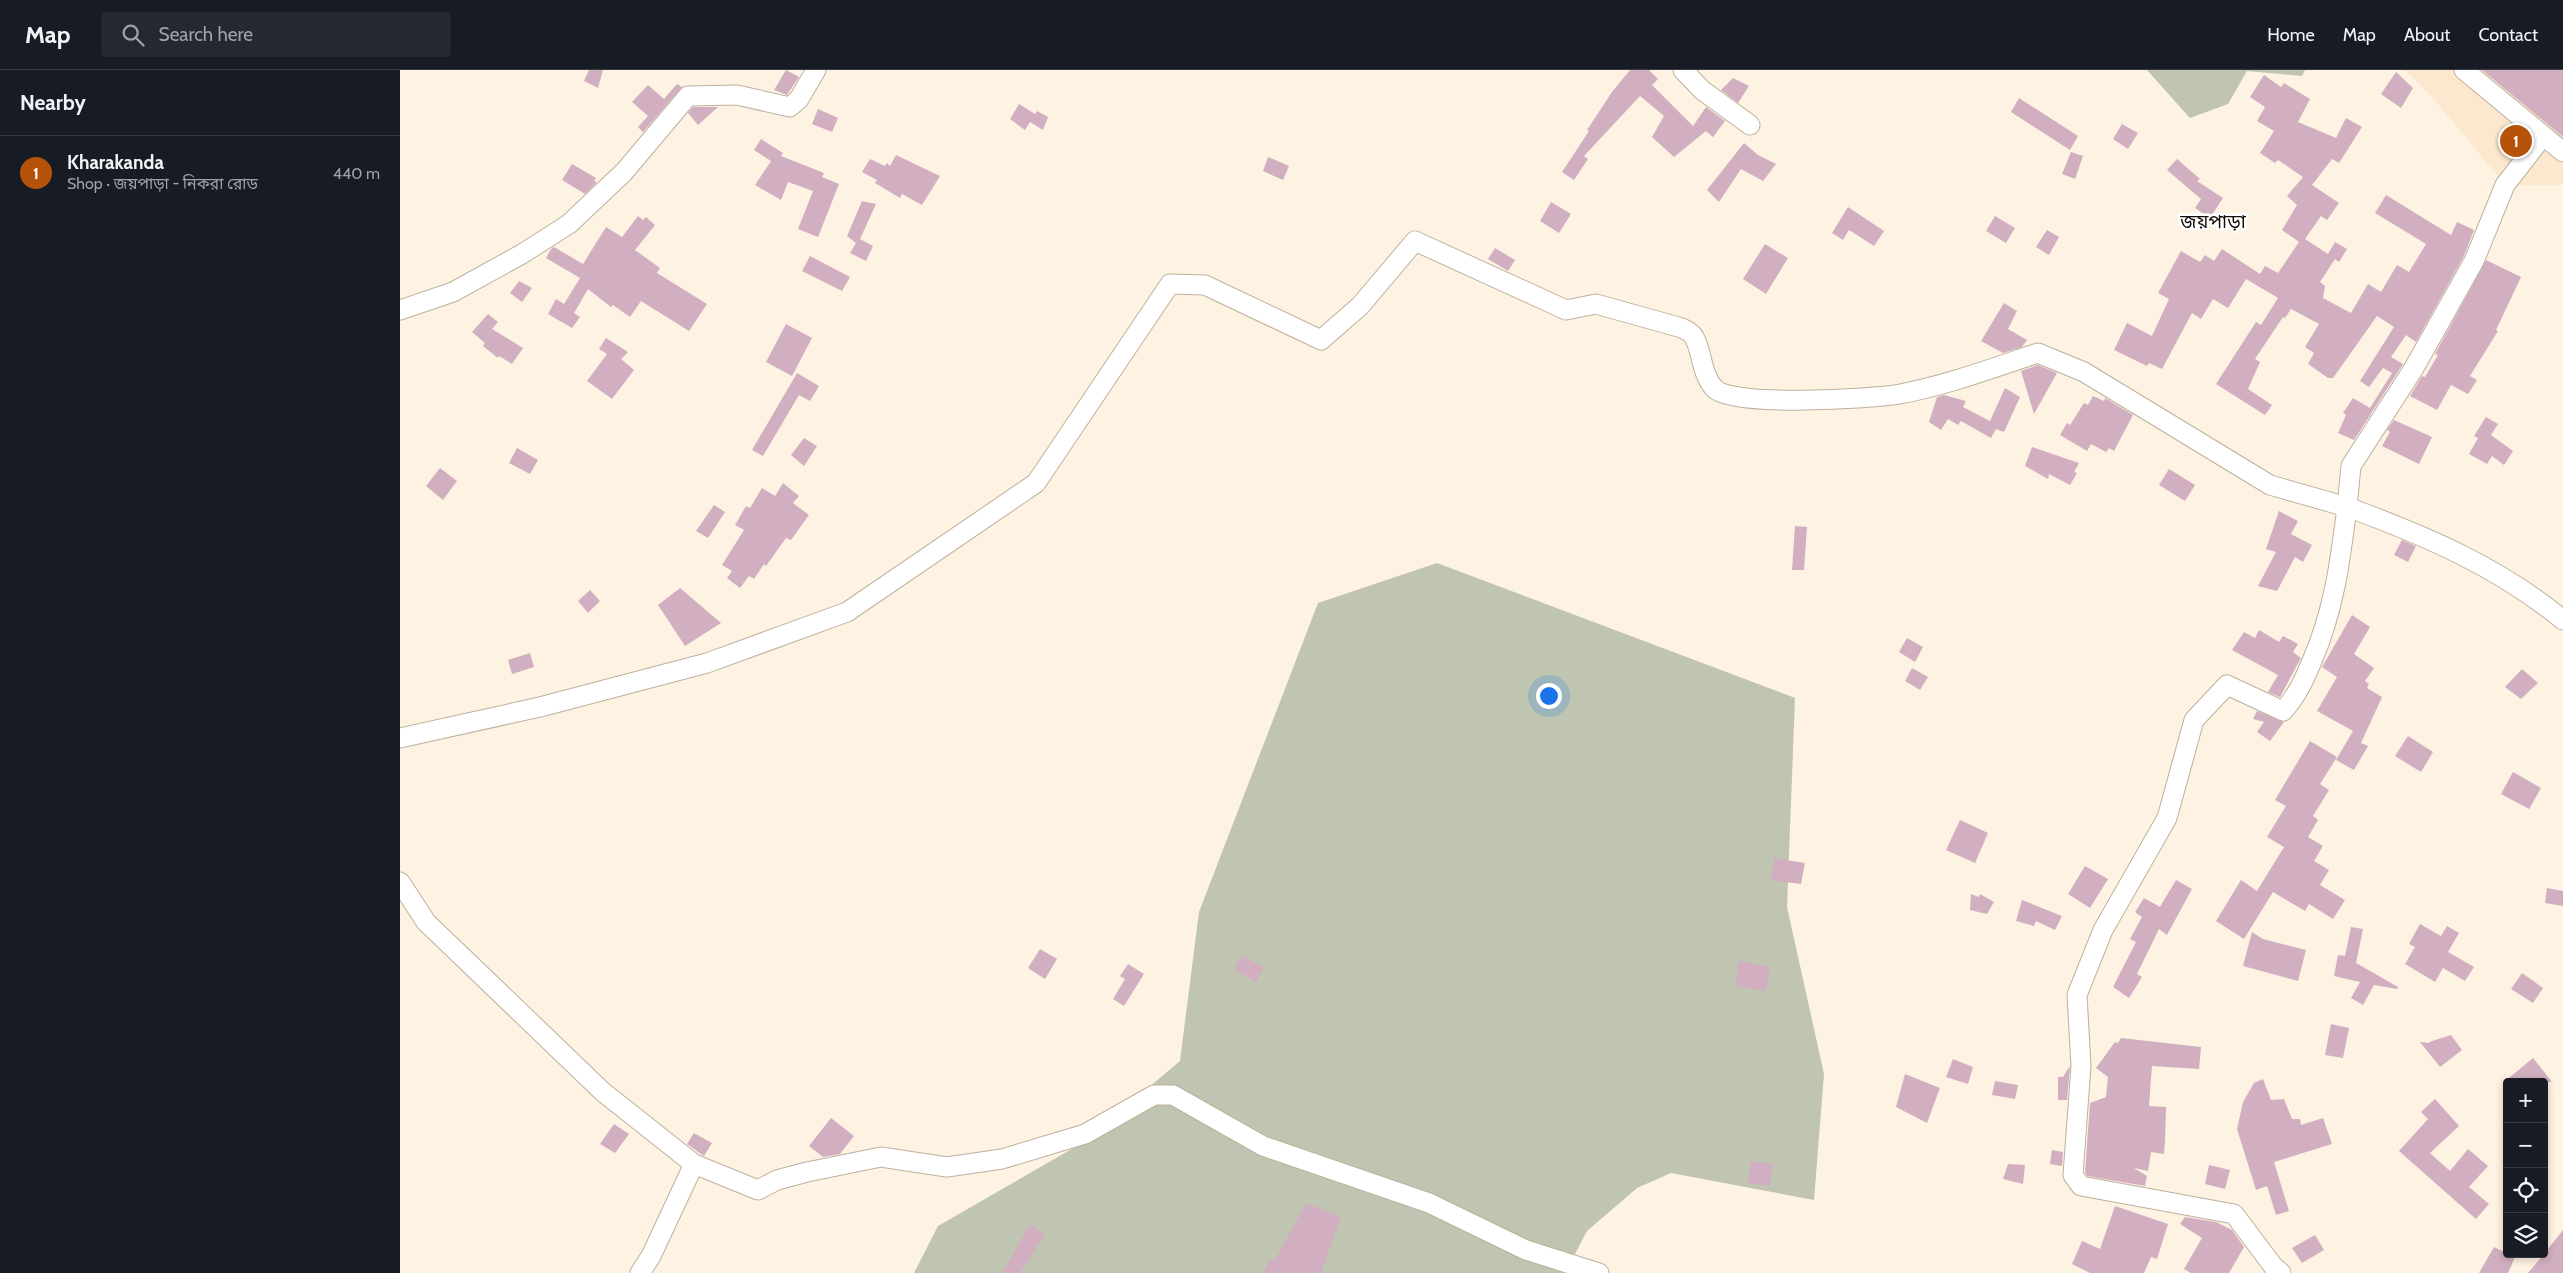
<!DOCTYPE html>
<meta charset="utf-8">
<style>
body{margin:0;font-family:Cabin,"Noto Sans Bengali",sans-serif;background:#242831;color:#f1f3f6}
.controls{position:absolute;right:15px;bottom:15px;display:grid;overflow:hidden;border-radius:5px;box-shadow:0 2px 8px #0003}
.controls button{width:45px;height:45px;display:grid;place-items:center;padding:0;border:0;border-bottom:1px solid #363941;background:#171b24;color:#f1f3f6;font:25px sans-serif}
.you{position:absolute;left:1148px;top:625px;width:18px;height:18px;margin:-12px;border:4px solid #fff;border-radius:50%;background:#1a73e8;box-shadow:0 0 0 8px #1a73e833}
.badge{display:grid;place-items:center;width:32px;height:32px;border-radius:50%;background:#b45309;color:#fff;font-size:16px;font-weight:700}
.pin{position:absolute;translate:-50% -50%;border:2px solid #fff;box-shadow:0 1px 5px #0006}
.list{margin:0;padding:0;list-style:none}
h2{display:flex;justify-content:space-between;align-items:center;height:65px;margin:0;padding:0 20px;font-size:21px}
h2 small{font-size:16px;font-weight:400;color:#9ea1a6}
.list li{display:grid;grid-template-columns:32px 1fr auto;gap:15px;align-items:center;box-sizing:border-box;height:75px;padding:0 20px;border-top:1px solid #363941}
.list b{display:block;font-size:19px;white-space:nowrap}
.list p{margin:0;font-size:16px;white-space:nowrap;color:#9ea1a6}
.list em{font-size:16px;font-style:normal;color:#9ea1a6}
.icon{flex:none;width:28px;height:28px;fill:none;stroke:currentColor;stroke-width:2;stroke-linecap:round;stroke-linejoin:round}
.map{position:relative;flex:none;width:2163px;height:1203px;overflow:hidden}
header{display:flex;align-items:center;gap:30px;box-sizing:border-box;height:70px;padding:0 25px;background:#171b24;border-bottom:1px solid #363941}
header strong{font-size:24px}
nav{display:flex;gap:28px;margin-inline-start:auto;font-size:18px}
.search{width:350px;height:45px;background:#242831;display:flex;align-items:center;gap:12px;box-sizing:border-box;padding:0 18px;border-radius:5px;color:#9ea1a6;font-size:19px}
main{display:flex}
aside{flex:1;background:#171b24}
.map>svg:first-child{display:block}
.built{fill:#fce8ce}
.green{fill:#bfc5b0}
.building{fill:#d1afc1}
.lines{fill:none;stroke-linecap:round;stroke-linejoin:round}
.minor-casing{stroke:#beb09d;stroke-width:21}
.minor{stroke:#fff;stroke-width:19}
.labels{text-anchor:middle;stroke-width:5;stroke-linejoin:round;paint-order:stroke}
.quarter-label{font-size:19px;fill:#110c06;stroke:#fff}
</style>
<header>
<strong>Map</strong>
<div class="search"><svg class="icon" aria-label="search" viewBox="0 0 24 24"><circle cx="10" cy="10" r="6"/><path d="M15 15l6 6"/></svg>Search here</div>
<nav><a>Home</a><a>Map</a><a>About</a><a>Contact</a></nav>
</header>
<main>
<aside>
<h2>Nearby<small></small></h2>
<ul class="list">
<li><span class="badge">1</span><div><b>Kharakanda</b><p>Shop · জয়পাড়া - নিকরা রোড</p></div><em>440 m</em></li>
</ul>
</aside>
<div class="map">
<svg width="2163" height="1203" viewBox="0 0 2163 1203">
<rect width="100%" height="100%" fill="#fef2e2"/>
<polygon class="built" points="2005,0 2154,0 2163,9 2163,115 2105,115 2033,28"/>
<g class="green">
<polygon points="1747,0 1905,0 1902,6 1847,1 1828,34 1790,48"/>
<polygon points="1037,493 1395,628 1387,837 1424,1004 1414,1130 1271,1103 1237,1118 1187,1161 1165,1203 514,1203 538,1156 684,1072 780,991 799,842 918,533"/>
</g>
<g class="building">
<polygon points="189,0 203,0 198,18 184,11"/>
<polygon points="386,0 399,7 387,25 374,20"/>
<polygon points="1230,0 1249,0 1258,9 1252,15 1293,56 1306,37 1325,51 1313,67 1306,61 1274,87 1252,67 1264,46 1240,26 1184,86 1188,89 1174,110 1162,102 1189,61 1187,60 1212,22"/>
<polygon points="2082,0 2163,0 2163,67"/>
<polygon points="1996,2 2013,18 2001,38 1981,24"/>
<polygon points="1864,5 1881,17 1884,13 1910,29 1898,52 1936,68 1946,48 1962,57 1939,93 1932,89 1912,115 1939,133 1927,150 1921,146 1905,169 1928,184 1935,172 1947,179 1939,192 1935,189 1920,212 1925,216 1923,228 1951,243 1968,214 1981,222 1997,195 2009,202 2026,174 1975,143 1986,125 2051,165 2057,152 2074,160 2064,186 2016,272 2006,265 1991,287 2003,294 1954,370 1938,363 1946,345 1943,343 1953,328 1970,338 1992,303 1983,298 1969,317 1960,311 1994,257 1977,246 1933,308 1928,308 1908,294 1914,283 1905,277 1919,254 1891,239 1885,248 1883,247 1855,289 1860,292 1848,319 1872,335 1865,345 1816,314 1856,252 1861,255 1878,228 1846,209 1828,238 1813,229 1801,249 1792,243 1762,299 1749,293 1747,296 1714,280 1727,253 1752,266 1769,229 1758,223 1781,181 1800,192 1805,185 1814,191 1822,179 1860,204 1865,196 1878,203 1899,172 1882,160 1897,135 1887,126 1903,107 1878,90 1875,93 1860,83 1874,61 1857,51 1865,37 1850,27"/>
<polygon points="1333,8 1349,16 1338,33 1321,20"/>
<polygon points="277,14 282,17 243,62 238,57 248,46 232,32 248,15 264,29"/>
<polygon points="1619,28 1678,66 1670,80 1611,42"/>
<polygon points="619,34 635,44 637,41 648,47 643,60 630,52 632,49 625,60 610,49"/>
<polygon points="293,37 318,37 298,55 288,43"/>
<polygon points="418,39 438,48 432,62 412,54"/>
<polygon points="1722,54 1738,63 1728,79 1713,69"/>
<polygon points="361,69 383,83 381,86 424,103 422,107 439,114 418,167 398,159 413,121 388,112 381,130 355,115 371,91 354,80"/>
<polygon points="1344,73 1358,85 1376,94 1363,111 1341,99 1319,132 1307,120"/>
<polygon points="1671,82 1683,86 1675,109 1662,104"/>
<polygon points="496,85 540,106 522,135 502,124 500,128 475,113 477,110 462,102 470,89 485,96 487,93 490,96"/>
<polygon points="868,87 889,96 883,110 863,101"/>
<polygon points="1777,89 1800,109 1797,111 1823,128 1810,148 1795,138 1801,129 1767,100"/>
<polygon points="172,94 196,108 194,111 197,112 185,124 162,110"/>
<polygon points="462,131 476,134 460,169 473,176 466,191 450,183 456,173 447,166"/>
<polygon points="1151,132 1171,144 1159,163 1140,151"/>
<polygon points="1448,137 1484,161 1474,176 1449,160 1443,170 1432,163"/>
<polygon points="238,146 243,150 246,147 255,155 235,180 260,198 257,203 307,234 289,261 241,231 230,247 213,235 211,237 188,219 174,243 180,247 172,258 148,244 156,229 164,234 180,208 146,188 151,179 154,177 183,194 206,157 222,167"/>
<polygon points="1595,146 1615,158 1606,173 1586,161"/>
<polygon points="1647,160 1659,167 1649,185 1636,177"/>
<polygon points="1365,174 1388,188 1366,224 1343,209"/>
<polygon points="1095,178 1115,190 1108,201 1088,189"/>
<polygon points="410,186 450,207 442,221 402,201"/>
<polygon points="2086,190 2121,207 2096,260 2098,261 2070,306 2077,310 2068,324 2051,315 2037,340 2010,326 2022,306 2025,307 2038,285 2035,284"/>
<polygon points="119,211 132,218 122,232 110,223"/>
<polygon points="1604,233 1617,241 1608,259 1627,270 1622,277 1603,283 1581,271"/>
<polygon points="88,244 98,252 92,259 123,278 112,294 99,286 98,288 83,276 85,273 72,262"/>
<polygon points="386,254 412,268 392,306 366,292"/>
<polygon points="206,268 228,282 221,289 234,300 212,329 187,311 207,284 199,279"/>
<polygon points="1638,295 1657,303 1634,344 1621,301"/>
<polygon points="397,303 419,316 410,331 399,325 363,386 352,380"/>
<polygon points="1605,318 1620,327 1604,362 1596,359 1591,368 1561,351 1558,355 1548,349 1541,360 1529,352 1537,327 1544,325 1566,331 1563,337 1590,351"/>
<polygon points="1693,326 1704,331 1705,328 1733,345 1714,381 1709,378 1706,382 1691,374 1687,381 1660,365 1667,353 1670,355 1684,333 1688,335"/>
<polygon points="2086,347 2098,354 2091,365 2113,381 2104,395 2092,386 2087,394 2069,384 2078,368 2074,366"/>
<polygon points="1994,350 2032,367 2019,394 1982,376 1990,362 1987,360"/>
<polygon points="404,368 417,376 404,396 391,385"/>
<polygon points="1632,377 1679,393 1674,402 1677,403 1670,415 1649,404 1648,409 1625,396"/>
<polygon points="117,378 138,390 130,404 109,393"/>
<polygon points="40,398 57,411 43,430 26,416"/>
<polygon points="1769,399 1795,415 1785,431 1759,415"/>
<polygon points="383,413 399,426 393,433 409,445 391,470 386,468 366,496 364,494 354,509 349,506 340,518 327,508 332,501 322,495 344,460 335,455 346,436 350,438 362,418 375,426"/>
<polygon points="314,435 325,442 308,468 296,461"/>
<polygon points="1879,441 1898,451 1891,464 1912,475 1903,492 1895,487 1877,521 1858,516 1876,482 1866,479"/>
<polygon points="1395,456 1407,457 1404,500 1392,500"/>
<polygon points="2002,470 2016,476 2008,492 1994,485"/>
<polygon points="280,518 321,553 285,576 258,535"/>
<polygon points="190,520 200,531 188,543 178,531"/>
<polygon points="1952,545 1970,557 1954,584 1974,598 1965,611 1969,614 1967,618 1982,627 1961,673 1968,676 1954,700 1936,690 1953,661 1917,641 1937,607 1922,597"/>
<polygon points="1859,560 1879,572 1883,566 1898,574 1893,582 1901,588 1880,627 1868,622 1878,605 1832,580 1844,562 1855,568"/>
<polygon points="1507,568 1523,577 1515,592 1499,582"/>
<polygon points="130,583 134,597 112,604 108,590"/>
<polygon points="1512,598 1528,607 1520,620 1505,611"/>
<polygon points="2122,599 2138,613 2121,629 2105,617"/>
<polygon points="1857,641 1884,652 1870,671 1857,662 1864,652 1853,649"/>
<polygon points="2008,666 2033,682 2021,702 1995,686"/>
<polygon points="1910,671 1937,687 1920,714 1929,720 1913,746 1918,750 1908,767 1923,776 1914,791 1929,800 1920,815 1945,830 1933,849 1909,834 1905,841 1873,822 1844,869 1816,851 1841,810 1857,821 1884,777 1867,767 1886,736 1875,730"/>
<polygon points="2113,702 2141,718 2129,739 2101,724"/>
<polygon points="1560,750 1588,763 1575,793 1546,780"/>
<polygon points="1374,788 1405,793 1401,814 1371,810"/>
<polygon points="1685,796 1708,809 1690,838 1668,824"/>
<polygon points="1776,810 1792,819 1767,865 1759,859 1737,904 1742,907 1729,928 1713,917 1736,872 1730,869 1742,847 1735,842 1744,828 1760,837"/>
<polygon points="2147,818 2163,821 2163,836 2145,833"/>
<polygon points="1571,824 1579,827 1580,824 1594,832 1587,844 1570,840"/>
<polygon points="1622,830 1662,846 1655,860 1636,851 1634,856 1616,851"/>
<polygon points="2020,854 2041,866 2047,856 2059,863 2048,882 2074,897 2065,911 2043,898 2035,912 2005,894 2015,877 2009,874"/>
<polygon points="1951,857 1963,859 1956,893 1998,917 1997,919 1974,915 1963,935 1951,928 1960,912 1934,906 1938,885 1945,886"/>
<polygon points="1852,862 1863,869 1906,880 1898,911 1843,896"/>
<polygon points="640,879 657,889 645,909 628,898"/>
<polygon points="841,886 864,897 856,912 834,900"/>
<polygon points="1339,891 1370,897 1366,921 1335,916"/>
<polygon points="728,894 744,904 724,936 713,929 725,909 720,906"/>
<polygon points="2122,903 2143,918 2133,933 2111,919"/>
<polygon points="1931,954 1949,958 1943,988 1925,985"/>
<polygon points="2051,965 2062,980 2040,997 2020,972 2030,973 2029,972"/>
<polygon points="1721,968 1801,977 1799,999 1752,996 1749,1036 1766,1037 1765,1071 1764,1084 1751,1082 1748,1101 1734,1098 1747,1106 1745,1116 1687,1106 1685,1102 1690,1033 1706,1027 1708,1007 1696,998 1715,972 1718,973"/>
<polygon points="2133,988 2152,1012 2104,1012"/>
<polygon points="1553,989 1573,997 1568,1014 1546,1007"/>
<polygon points="1670,996 1667,1030 1658,1030 1658,1007 1663,1007"/>
<polygon points="1505,1004 1540,1018 1527,1053 1496,1037"/>
<polygon points="1863,1009 1871,1030 1884,1029 1892,1049 1900,1049 1901,1055 1923,1048 1932,1074 1874,1092 1889,1141 1876,1145 1867,1116 1856,1120 1837,1059 1843,1032 1854,1013"/>
<polygon points="1595,1011 1618,1015 1615,1029 1592,1025"/>
<polygon points="2035,1029 2059,1056 2030,1083 2050,1101 2068,1079 2088,1096 2069,1117 2089,1134 2076,1149 1999,1081 2028,1049 2021,1042"/>
<polygon points="431,1048 454,1066 440,1084 423,1087 409,1076"/>
<polygon points="214,1054 229,1064 215,1083 200,1074"/>
<polygon points="294,1063 312,1073 304,1086 287,1074"/>
<polygon points="1652,1080 1663,1082 1662,1096 1650,1094"/>
<polygon points="1351,1091 1373,1094 1370,1116 1348,1113"/>
<polygon points="1608,1094 1625,1095 1623,1114 1603,1109"/>
<polygon points="1809,1095 1830,1100 1825,1119 1805,1114"/>
<polygon points="906,1133 941,1147 921,1203 863,1203 871,1188 875,1190"/>
<polygon points="1715,1136 1768,1154 1757,1189 1751,1187 1744,1203 1690,1203 1672,1194 1682,1171 1700,1179"/>
<polygon points="1785,1147 1816,1152 1832,1160 1844,1177 1829,1203 1791,1203 1784,1199 1802,1168 1780,1154"/>
<polygon points="630,1154 645,1164 620,1203 602,1203"/>
<polygon points="2163,1160 2163,1203 2128,1203 2144,1184"/>
<polygon points="1915,1165 1924,1180 1902,1193 1892,1178"/>
<polygon points="2094,1177 2115,1187 2108,1203 2079,1203"/>
</g>
<g class="lines">
<defs>
<g id="minor">
<polyline points="1283,0 1302,20 1350,55"/>
<polyline points="2064,0 2163,82"/>
<path d="M 2143,66 L 2105,115 L 2074,191 L 2014,298 L 1951,396 L 1947,437 C 2024,465 2099,497 2163,550"/>
<polyline points="0,240 53,222 122,184 169,154 224,102 288,26 337,25 390,37 399,29 416,0"/>
<path d="M 0,668 L 140,637 L 307,593 L 447,542 L 636,413 L 770,214 L 805,215 L 921,270 L 960,236 L 1015,171 L 1166,240 L 1196,234 L 1282,258 C 1286,260 1292,263 1294,267 C 1303,283 1301,305 1315,319 C 1333,337 1472,329 1500,324 C 1547,315 1593,298 1638,283 L 1684,302 L 1870,415 L 1947,437 C 1940,493 1934,540 1912,591 C 1904,610 1897,626 1883,641 L 1827,615 L 1794,650 L 1767,748 L 1703,860 L 1677,925 L 1681,996 L 1673,1105 L 1681,1116 L 1834,1144 L 1873,1196 L 1881,1203"/>
<polyline points="0,812 26,852 203,1022 294,1094 358,1120 377,1110 407,1102 481,1087 547,1097 602,1089 685,1064 754,1025 773,1025 863,1076 1029,1133 1126,1180 1199,1203"/>
<polyline points="240,1203 251,1186 294,1094"/>
</g>
</defs>
<use href="#minor" class="minor-casing"/>
<use href="#minor" class="minor"/>
</g>
<g class="labels">
<g class="quarter-label">
<text x="1813" y="158">জয়পাড়া</text>
</g>
</g>
</svg>
<div class="controls">
<button>+</button>
<button>−</button>
<button><svg class="icon" aria-label="locate" viewBox="0 0 24 24"><circle cx="12" cy="12" r="6"/><path d="M12 2v4M12 18v4M2 12h4M18 12h4"/></svg></button>
<button><svg class="icon" aria-label="layers" viewBox="0 0 24 24"><path d="M12 4l9 5-9 5-9-5zM3 14l9 5 9-5"/></svg></button>
</div>
<div class="you"></div>
<div class="pin badge" style="left:2116px;top:71px">1</div>
</div>
</main>
